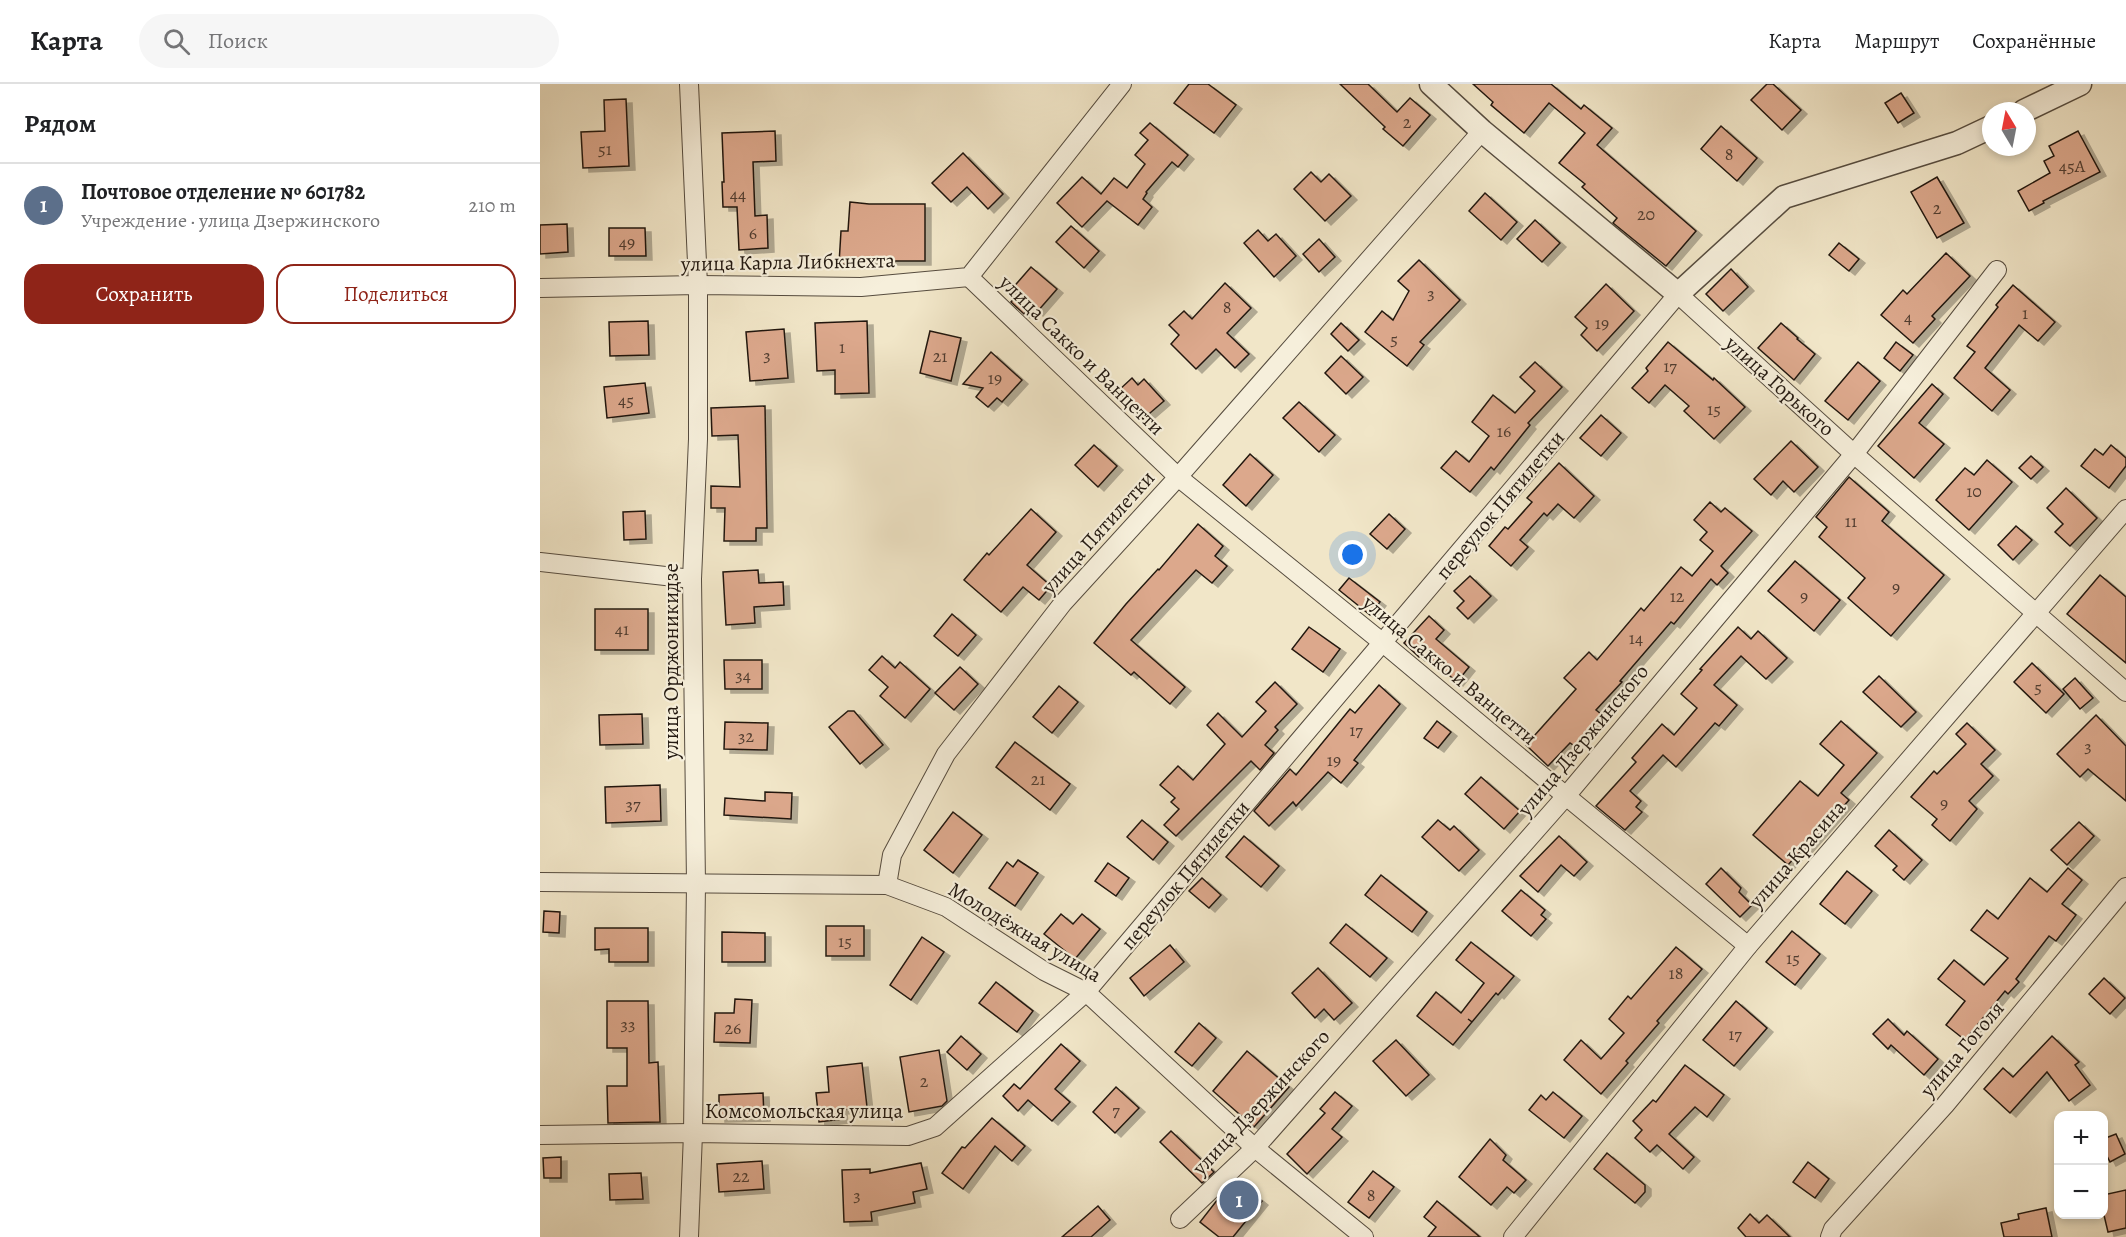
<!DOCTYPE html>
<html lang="ru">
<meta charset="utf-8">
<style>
body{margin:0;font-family:Alegreya,serif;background:#f6f6f6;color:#202124}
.controls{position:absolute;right:18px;bottom:18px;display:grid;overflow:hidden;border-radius:12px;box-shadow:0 3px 9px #0003}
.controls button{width:54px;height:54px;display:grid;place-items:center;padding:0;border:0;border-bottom:2px solid #e0e0e0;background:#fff;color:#202124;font:30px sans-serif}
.compass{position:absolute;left:1442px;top:18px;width:54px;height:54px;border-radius:50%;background:#fff;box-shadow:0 3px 9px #0003;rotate:350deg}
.you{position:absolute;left:813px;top:471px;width:21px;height:21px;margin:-15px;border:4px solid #fff;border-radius:50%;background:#1a73e8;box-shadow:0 0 0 9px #1a73e833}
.badge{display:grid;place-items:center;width:39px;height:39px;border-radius:50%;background:#8f2418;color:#fff;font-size:20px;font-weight:700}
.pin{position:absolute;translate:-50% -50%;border:3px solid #fff;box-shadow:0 2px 6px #0006}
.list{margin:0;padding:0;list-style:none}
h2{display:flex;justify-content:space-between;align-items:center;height:78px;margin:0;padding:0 24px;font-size:26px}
h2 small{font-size:20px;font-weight:400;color:#757577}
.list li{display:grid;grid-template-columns:39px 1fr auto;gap:18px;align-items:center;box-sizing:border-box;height:84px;padding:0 24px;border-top:2px solid #e0e0e0}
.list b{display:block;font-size:22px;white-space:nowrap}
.list p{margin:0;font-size:20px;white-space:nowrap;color:#757577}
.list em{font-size:20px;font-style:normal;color:#757577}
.actions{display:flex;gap:12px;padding:18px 24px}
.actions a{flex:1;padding:14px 0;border:2px solid #8f2418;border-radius:18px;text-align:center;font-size:21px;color:#8f2418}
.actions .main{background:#8f2418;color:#fff}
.icon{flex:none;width:33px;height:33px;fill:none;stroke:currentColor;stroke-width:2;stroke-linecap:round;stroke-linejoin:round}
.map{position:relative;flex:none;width:1586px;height:1153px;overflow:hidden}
header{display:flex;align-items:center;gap:36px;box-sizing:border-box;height:84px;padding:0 30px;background:#fff;border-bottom:2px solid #e0e0e0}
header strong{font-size:28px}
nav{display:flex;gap:33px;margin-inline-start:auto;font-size:21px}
.search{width:420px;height:54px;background:#f6f6f6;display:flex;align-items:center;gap:15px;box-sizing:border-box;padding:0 21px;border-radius:33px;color:#757577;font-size:22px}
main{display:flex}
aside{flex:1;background:#fff}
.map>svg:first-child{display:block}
.building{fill:#dca88c;stroke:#231911;stroke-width:1.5;filter:url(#shadow)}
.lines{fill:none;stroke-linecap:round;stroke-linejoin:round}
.minor-casing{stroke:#564c3f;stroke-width:20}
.tertiary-casing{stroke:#564c3f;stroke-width:25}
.minor{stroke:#f6efdb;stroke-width:18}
.tertiary{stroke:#f6efdb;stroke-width:22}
.labels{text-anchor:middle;stroke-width:4.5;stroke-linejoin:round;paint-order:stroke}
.number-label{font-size:18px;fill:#513d30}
.street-label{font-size:21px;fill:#231911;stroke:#f6efdb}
</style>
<header>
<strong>Карта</strong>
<div class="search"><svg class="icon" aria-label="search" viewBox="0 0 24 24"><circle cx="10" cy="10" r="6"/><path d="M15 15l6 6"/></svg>Поиск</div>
<nav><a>Карта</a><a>Маршрут</a><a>Сохранённые</a></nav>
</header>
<main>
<aside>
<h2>Рядом<small></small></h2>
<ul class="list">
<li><span class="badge" style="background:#5c6f8a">1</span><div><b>Почтовое отделение № 601782</b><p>Учреждение · улица Дзержинского</p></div><em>210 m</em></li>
</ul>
<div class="actions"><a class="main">Сохранить</a><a>Поделиться</a></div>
</aside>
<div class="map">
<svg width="1586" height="1153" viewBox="0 0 1586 1153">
<defs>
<filter id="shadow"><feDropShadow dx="6" dy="4" stdDeviation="0" flood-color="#0004"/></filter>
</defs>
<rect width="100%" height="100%" fill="#f1e6c8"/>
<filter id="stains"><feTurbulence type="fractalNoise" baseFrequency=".00333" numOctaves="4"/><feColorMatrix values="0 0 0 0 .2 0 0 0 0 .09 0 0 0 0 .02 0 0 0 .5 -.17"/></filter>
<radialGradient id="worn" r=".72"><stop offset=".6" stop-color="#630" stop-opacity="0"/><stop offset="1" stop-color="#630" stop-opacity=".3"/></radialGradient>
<g class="building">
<polygon points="649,0 668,0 696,21 674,49 634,19"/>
<polygon points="800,0 828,0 857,28 870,14 890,31 863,62 843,45 845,43"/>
<polygon points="933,0 1011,0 1041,25 1044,21 1072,44 1057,61 1156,147 1126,182 1073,139 1077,134 1042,103 1045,100 1019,79 1045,49 1009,19 984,49 951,21 953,18"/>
<polygon points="1227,0 1233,0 1261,26 1242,46 1211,16"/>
<polygon points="1361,9 1374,29 1358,39 1345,19"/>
<polygon points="86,15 89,82 43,84 41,48 65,47 64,16"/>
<polygon points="610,39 648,71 638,83 632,78 606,108 607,109 603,115 612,123 598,141 567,117 542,143 517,119 542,93 561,110 574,94 587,104 605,80 595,71 608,56 600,49"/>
<polygon points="1181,42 1217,74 1197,97 1161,65"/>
<polygon points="235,47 236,77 213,78 215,132 227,131 228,164 199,166 197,123 183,123 182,98 184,98 182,49"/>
<polygon points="1538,47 1560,88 1503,117 1504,119 1489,127 1478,107 1510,89 1504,77 1514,72 1509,62"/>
<polygon points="423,69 463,110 448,125 427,103 411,118 392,99"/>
<polygon points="771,88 781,98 789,90 811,112 785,137 754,105"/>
<polygon points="1397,93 1424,139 1397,154 1371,108"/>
<polygon points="945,109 977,138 961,156 929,127"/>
<polygon points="310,118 329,120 385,120 385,177 332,177 332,181 299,180 301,147 308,147"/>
<polygon points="995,136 1020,159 1002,178 977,155"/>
<polygon points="27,140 28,168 0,170 0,141"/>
<polygon points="531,142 559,167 544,184 516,158"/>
<polygon points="69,144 105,144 106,172 69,172"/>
<polygon points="718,146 728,157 736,150 756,172 734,193 704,159"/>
<polygon points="779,155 795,173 779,188 763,170"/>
<polygon points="1299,159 1319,175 1309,187 1289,171"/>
<polygon points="1406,169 1430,192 1392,232 1395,235 1373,259 1341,231 1363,206 1367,210"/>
<polygon points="879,176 920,216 880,258 884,261 867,282 825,248 842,227 853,236 869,207 858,197"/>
<polygon points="491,183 517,205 497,228 490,222 484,230 471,218 477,211 471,206"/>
<polygon points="1191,185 1208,203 1183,227 1166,210"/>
<polygon points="685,199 711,224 687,249 709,270 695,284 676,265 656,285 631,260 639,251 629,241 644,227 652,235"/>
<polygon points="1066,200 1094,227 1057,267 1041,251 1047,244 1035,233"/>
<polygon points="1473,201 1515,238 1498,257 1479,241 1445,284 1470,306 1452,327 1414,294 1435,268 1427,262 1458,223 1456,221"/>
<polygon points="108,237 109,271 70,272 69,238"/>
<polygon points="327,237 329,309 295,310 295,286 277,287 275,239"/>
<polygon points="801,239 819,256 808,267 791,250"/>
<polygon points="1241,239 1258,254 1257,255 1275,270 1254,296 1218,264"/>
<polygon points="244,245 248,294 210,297 206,248"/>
<polygon points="390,247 421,254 411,297 380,289"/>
<polygon points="1128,258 1173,296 1174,294 1205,323 1174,355 1144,327 1149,322 1125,301 1109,319 1092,304 1108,287 1106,284"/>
<polygon points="1356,258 1373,271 1360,287 1344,274"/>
<polygon points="451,268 482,296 462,318 457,314 448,323 436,313 443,304 423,300"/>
<polygon points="801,272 823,293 806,310 785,289"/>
<polygon points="995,278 1022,303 988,339 990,341 954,386 951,383 930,408 901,384 916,367 929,378 949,352 932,338 953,311 975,329 995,307 980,293"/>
<polygon points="1318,278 1340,297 1308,336 1285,317"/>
<polygon points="592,294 598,301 604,295 624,317 603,335 578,307"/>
<polygon points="105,299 109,329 67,334 64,303"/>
<polygon points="1392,300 1403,310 1379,339 1404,360 1374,394 1338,362"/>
<polygon points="759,318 795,351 779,368 743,334"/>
<polygon points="225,322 227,444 216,444 216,457 184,457 185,424 171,424 171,402 200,403 198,351 172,352 171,324"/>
<polygon points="1061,331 1081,349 1061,372 1040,354"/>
<polygon points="1251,357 1278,383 1254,408 1243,397 1231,411 1214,395"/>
<polygon points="554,361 577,382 558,403 535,381"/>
<polygon points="1571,361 1586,374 1586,382 1569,404 1541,382 1555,365 1563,371"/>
<polygon points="710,370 733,391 706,422 683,401"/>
<polygon points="1491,372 1503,383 1491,395 1479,384"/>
<polygon points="1447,376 1472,398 1429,446 1396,416 1425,384 1434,391"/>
<polygon points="1019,379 1054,412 1034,434 1018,420 1007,432 1004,429 980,456 988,463 971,482 949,462 965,443 968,445 992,418 987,414"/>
<polygon points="1309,393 1349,428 1342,437 1404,491 1351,552 1308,514 1325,494 1279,453 1287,443 1276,433"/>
<polygon points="1526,404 1557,434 1530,462 1515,448 1523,440 1507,424"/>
<polygon points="1170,418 1181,428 1185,424 1212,447 1181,482 1188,489 1177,501 1171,495 1134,540 1131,538 1080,597 1082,598 1056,626 1061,630 1036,663 1030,659 1008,682 986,661 1036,605 1024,594 1049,568 1057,576 1101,524 1104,527 1141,483 1152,492 1173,467 1160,456 1167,448 1154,436"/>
<polygon points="491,425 516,448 487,481 511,502 499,516 483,503 461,528 424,496 447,469 449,471"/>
<polygon points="105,427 106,455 84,456 83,428"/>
<polygon points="849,430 865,445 847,465 830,450"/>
<polygon points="658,440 683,462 675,472 687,482 672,499 656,486 591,556 645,603 630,620 594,588 591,591 554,559 586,520 618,485 619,486"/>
<polygon points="1476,442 1492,456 1473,476 1458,461"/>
<polygon points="1255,477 1300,516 1274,547 1228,507"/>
<polygon points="218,486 219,499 243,498 244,521 214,523 215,539 186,541 183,488"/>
<polygon points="1560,491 1586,513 1586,579 1527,530"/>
<polygon points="930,492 951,512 928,535 917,524 924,517 914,507"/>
<polygon points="809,494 840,518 830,531 799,506"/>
<rect x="55" y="525" width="53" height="41"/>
<polygon points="412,530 436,551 418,572 394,552"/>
<polygon points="889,532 904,546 896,555 929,583 917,598 883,569 879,573 864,559"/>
<polygon points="769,543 800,565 783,588 752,565"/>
<polygon points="1198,543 1211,555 1218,547 1247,574 1226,595 1201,572 1174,601 1197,621 1179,642 1175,639 1136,683 1123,671 1090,707 1101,717 1096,723 1102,728 1085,746 1056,722 1096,678 1092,674 1122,640 1134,651 1157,624 1141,610 1162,586 1160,585"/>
<polygon points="342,572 355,584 360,578 390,605 365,634 340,612 348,603 329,586"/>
<polygon points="184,576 222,576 222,605 185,605"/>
<polygon points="1492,579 1524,610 1506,629 1474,598"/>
<polygon points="420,583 438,600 414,626 395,609"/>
<polygon points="1339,592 1376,628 1361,643 1323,608"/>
<polygon points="1535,594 1553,614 1540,625 1523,605"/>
<polygon points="735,598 757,620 735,643 738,646 725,661 734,669 720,686 711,677 636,752 624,741 639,725 631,718 635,714 620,701 638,682 653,696 685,660 667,641 678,629 702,653 726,627 716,618"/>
<polygon points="839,601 860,620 814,676 818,679 801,699 788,688 756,722 753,718 729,742 714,727 750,685 756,691 810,625 815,629"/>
<polygon points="519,602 538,618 512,649 493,633"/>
<polygon points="308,627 314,627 343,661 320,680 289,643"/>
<polygon points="102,630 103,660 60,661 59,631"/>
<polygon points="1556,631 1586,662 1586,717 1548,685 1540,693 1517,670"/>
<polygon points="897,637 911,648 898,664 884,654"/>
<polygon points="1301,637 1337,669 1301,709 1309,716 1265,766 1263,764 1248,781 1213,751 1260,697 1278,712 1304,681 1280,660"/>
<polygon points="185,638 228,639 227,666 184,665"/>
<polygon points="1427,639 1455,666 1441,680 1453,692 1429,717 1437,725 1410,757 1392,741 1397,735 1371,713 1394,687 1397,690 1426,660 1416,650"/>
<polygon points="475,658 530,700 510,726 456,683"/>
<polygon points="941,693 980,727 964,745 925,710"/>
<polygon points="120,701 121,737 66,739 65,703"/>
<polygon points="225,708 252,709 251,735 184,731 185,714 225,717"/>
<polygon points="413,728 442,751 413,789 384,766"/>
<polygon points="602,736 628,758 613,776 587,753"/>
<polygon points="898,736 910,746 914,742 939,766 919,787 882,753"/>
<polygon points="1539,738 1554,752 1527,781 1511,766"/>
<polygon points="1349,746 1382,776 1364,796 1353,786 1357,782 1335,762"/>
<polygon points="704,752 739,782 721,803 686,773"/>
<polygon points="1019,752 1047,778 1034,792 1021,781 998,808 980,792"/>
<polygon points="478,776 498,789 475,822 449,804 467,778 473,783"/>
<polygon points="568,779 589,794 576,812 555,797"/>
<polygon points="1181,784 1201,804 1199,808 1212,821 1200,833 1166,800"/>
<polygon points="1528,784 1542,796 1522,820 1536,831 1516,857 1509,852 1476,895 1479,898 1468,910 1465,907 1425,956 1406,941 1425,917 1398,895 1414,876 1444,901 1468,874 1431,846 1447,826 1458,835 1490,794 1507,808"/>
<polygon points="1307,787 1332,807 1305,840 1280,820"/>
<polygon points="841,791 887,828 872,848 825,811"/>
<polygon points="662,794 681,811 669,824 649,807"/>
<polygon points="981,806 1005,826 1001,831 1006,835 991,852 962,827"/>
<polygon points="4,827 20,828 19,849 3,848"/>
<polygon points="521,830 533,840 542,830 560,845 535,875 504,850"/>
<polygon points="806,840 847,874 830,893 790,859"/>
<rect x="286" y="842" width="38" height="30"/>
<polygon points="55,844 108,844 108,878 69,878 69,865 55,866"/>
<polygon points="1252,847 1280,870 1255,901 1226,878"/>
<polygon points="182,848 225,849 225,878 182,878"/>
<polygon points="382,853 404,868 371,916 350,901"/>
<polygon points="931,858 974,892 958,911 956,909 932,938 928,935 932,938 913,961 877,932 896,908 921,929 944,899 916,876"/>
<polygon points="630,861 644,878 604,912 590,894"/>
<polygon points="1136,863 1162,885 1117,937 1119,939 1086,977 1088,979 1061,1010 1024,976 1041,956 1061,975 1084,949 1069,935 1088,912 1091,915"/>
<polygon points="778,884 812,919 794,936 784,925 775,934 752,909"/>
<polygon points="1564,894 1585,914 1570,930 1549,910"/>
<polygon points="456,898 493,927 477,948 439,919"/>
<polygon points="195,915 212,916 210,959 174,958 175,929 194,929"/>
<polygon points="67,917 108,917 109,979 118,978 120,1038 68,1039 67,1002 87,1002 87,964 67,964"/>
<polygon points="1196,917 1227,944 1194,982 1163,956"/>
<polygon points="1348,935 1364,951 1367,947 1398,975 1384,991 1351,961 1348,965 1333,950"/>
<polygon points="659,939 676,954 652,982 635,968"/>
<polygon points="421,952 441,970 427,986 407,968"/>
<polygon points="1512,952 1539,978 1535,981 1550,1001 1529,1017 1507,988 1470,1029 1444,1005 1463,984 1473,993"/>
<polygon points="856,956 889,991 866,1012 833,977"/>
<polygon points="521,960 540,977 515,1005 530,1018 512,1037 488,1016 478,1027 463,1012 474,1000 480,1005"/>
<polygon points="399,966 407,1017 402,1022 369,1028 360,973"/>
<polygon points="707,967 749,1003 714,1043 673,1007"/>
<polygon points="322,979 327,1023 301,1026 302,1035 279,1038 276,1009 289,1008 287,983"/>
<polygon points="1145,981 1184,1011 1167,1033 1155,1023 1129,1050 1154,1073 1143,1085 1117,1061 1110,1068 1095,1054 1102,1046 1093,1037 1113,1016 1116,1018"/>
<polygon points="576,1003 599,1024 575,1049 553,1028"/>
<polygon points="795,1008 812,1022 792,1045 802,1053 767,1090 747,1070 785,1029 780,1025"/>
<polygon points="1013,1008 1042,1032 1024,1054 989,1026 1001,1011 1006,1016"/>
<polygon points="223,1009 224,1033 179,1034 179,1011"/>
<polygon points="452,1034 485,1062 472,1077 455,1062 423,1105 402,1089 422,1063 425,1064"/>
<polygon points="631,1047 674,1088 662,1099 620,1058"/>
<polygon points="1576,1050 1585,1070 1570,1078 1563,1064 1563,1055"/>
<polygon points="950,1055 966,1071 963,1076 986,1096 974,1109 967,1103 951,1121 919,1093"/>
<polygon points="1067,1069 1105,1101 1105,1108 1095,1119 1054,1085"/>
<polygon points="21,1073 21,1094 4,1094 3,1074"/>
<polygon points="222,1077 224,1105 179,1108 177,1080"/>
<polygon points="1268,1078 1289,1095 1275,1114 1253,1098"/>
<polygon points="381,1079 387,1105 373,1108 375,1119 331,1128 332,1137 304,1138 302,1086 330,1085 330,1089"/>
<polygon points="833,1087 854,1103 829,1134 808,1118"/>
<polygon points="101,1089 103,1115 70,1116 69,1090"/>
<polygon points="697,1097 722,1117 693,1153 679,1153 660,1138 678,1115"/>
<polygon points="1586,1106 1586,1144 1568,1148 1563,1127 1563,1111"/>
<polygon points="897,1117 940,1153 888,1153 896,1143 884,1133"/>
<polygon points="558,1122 570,1136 551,1153 522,1153"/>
<polygon points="1506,1124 1512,1153 1464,1153 1461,1139 1479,1135 1478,1130"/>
<polygon points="1210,1130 1219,1139 1227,1131 1250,1153 1206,1153 1198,1144"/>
</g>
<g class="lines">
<defs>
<g id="minor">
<polyline points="429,193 638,393 843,559 1026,712 1208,862"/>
<polyline points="0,204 158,201 321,203 429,193 582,0"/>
<polyline points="0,478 152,495"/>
<polyline points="0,798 347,801 406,823 504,887 546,908 715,1064 824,1153"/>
<polyline points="347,801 352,771 406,670 523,519 638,393 942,47"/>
<polyline points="0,1051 153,1049 368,1052 395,1043 546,908 1138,210 1314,370 1586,608"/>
<polyline points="640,1135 715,1064 1026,712 1314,370 1457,186"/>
<polyline points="149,1153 153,1049 156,799 152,495 158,355 158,201 149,0"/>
<polyline points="973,1153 1208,862 1586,425"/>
<polyline points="1290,1153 1293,1145 1405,1021 1586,803"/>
</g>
<g id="tertiary">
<polyline points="891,0 942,47 1138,210 1244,113 1417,59 1451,43"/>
<polyline points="1484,27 1540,0"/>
</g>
</defs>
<use href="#minor" class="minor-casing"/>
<use href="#tertiary" class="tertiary-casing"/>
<use href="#minor" class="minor"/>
<use href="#tertiary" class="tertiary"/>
</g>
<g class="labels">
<g class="number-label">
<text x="867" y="44">2</text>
<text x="65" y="71">51</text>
<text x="1189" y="76">8</text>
<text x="1532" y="88">45А</text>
<text x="198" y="116">44</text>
<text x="1397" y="130">2</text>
<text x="1106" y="136">20</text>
<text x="213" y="155">6</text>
<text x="87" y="164">49</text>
<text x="891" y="215">3</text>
<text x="687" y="229">8</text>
<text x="1485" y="235">1</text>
<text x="1368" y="239">4</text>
<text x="1062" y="245">19</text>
<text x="854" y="261">5</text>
<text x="302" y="269">1</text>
<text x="227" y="277">3</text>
<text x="400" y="278">21</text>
<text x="1130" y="288">17</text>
<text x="455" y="300">19</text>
<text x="86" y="322">45</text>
<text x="1174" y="331">15</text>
<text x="964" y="353">16</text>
<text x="1434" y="413">10</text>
<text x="1311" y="443">11</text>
<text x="1356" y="509">9</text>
<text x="1137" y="518">12</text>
<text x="1264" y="518">9</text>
<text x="82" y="551">41</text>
<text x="1096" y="560">14</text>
<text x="203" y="597">34</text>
<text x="1498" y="609">5</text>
<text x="816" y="652">17</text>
<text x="206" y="658">32</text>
<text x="1548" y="668">3</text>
<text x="794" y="682">19</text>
<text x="498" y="701">21</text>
<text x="1404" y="725">9</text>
<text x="93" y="726">37</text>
<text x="305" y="863">15</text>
<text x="1253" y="880">15</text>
<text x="1136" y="895">18</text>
<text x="88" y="946">33</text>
<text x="193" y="950">26</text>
<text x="1195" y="956">17</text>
<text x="384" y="1003">2</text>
<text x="576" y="1032">7</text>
<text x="201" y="1098">22</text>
<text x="317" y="1117">3</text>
<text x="831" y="1117">8</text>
</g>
<g class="street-label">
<text transform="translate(248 178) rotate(-1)" y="7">улица Карла Либкнехта</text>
<text transform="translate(542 271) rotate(44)" y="7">улица Сакко и Ванцетти</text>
<text transform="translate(1240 302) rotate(42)" y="7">улица Горького</text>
<text transform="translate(960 421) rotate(-50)" y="7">переулок Пятилетки</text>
<text transform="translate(558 448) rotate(-48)" y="7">улица Пятилетки</text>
<text transform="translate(131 577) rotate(-90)" y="7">улица Орджоникидзе</text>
<text transform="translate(910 586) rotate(40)" y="7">улица Сакко и Ванцетти</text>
<text transform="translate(1043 656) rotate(-50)" y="7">улица Дзержинского</text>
<text transform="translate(1257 770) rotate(-49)" y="7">улица Красина</text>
<text transform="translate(645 791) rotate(-50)" y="7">переулок Пятилетки</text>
<text transform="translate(485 848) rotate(31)" y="7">Молодёжная улица</text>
<text transform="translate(1422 965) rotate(-50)" y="7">улица Гоголя</text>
<text transform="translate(721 1018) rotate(-47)" y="7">улица Дзержинского</text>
<text x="264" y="1034">Комсомольская улица</text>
</g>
</g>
<rect width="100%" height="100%" filter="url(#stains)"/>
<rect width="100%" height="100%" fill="url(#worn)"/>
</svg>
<div class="controls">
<button>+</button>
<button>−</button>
</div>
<svg class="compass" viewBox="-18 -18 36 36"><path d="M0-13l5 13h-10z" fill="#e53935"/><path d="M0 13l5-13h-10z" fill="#757577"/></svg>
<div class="you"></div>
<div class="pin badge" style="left:699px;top:1116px;background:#5c6f8a">1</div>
</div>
</main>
